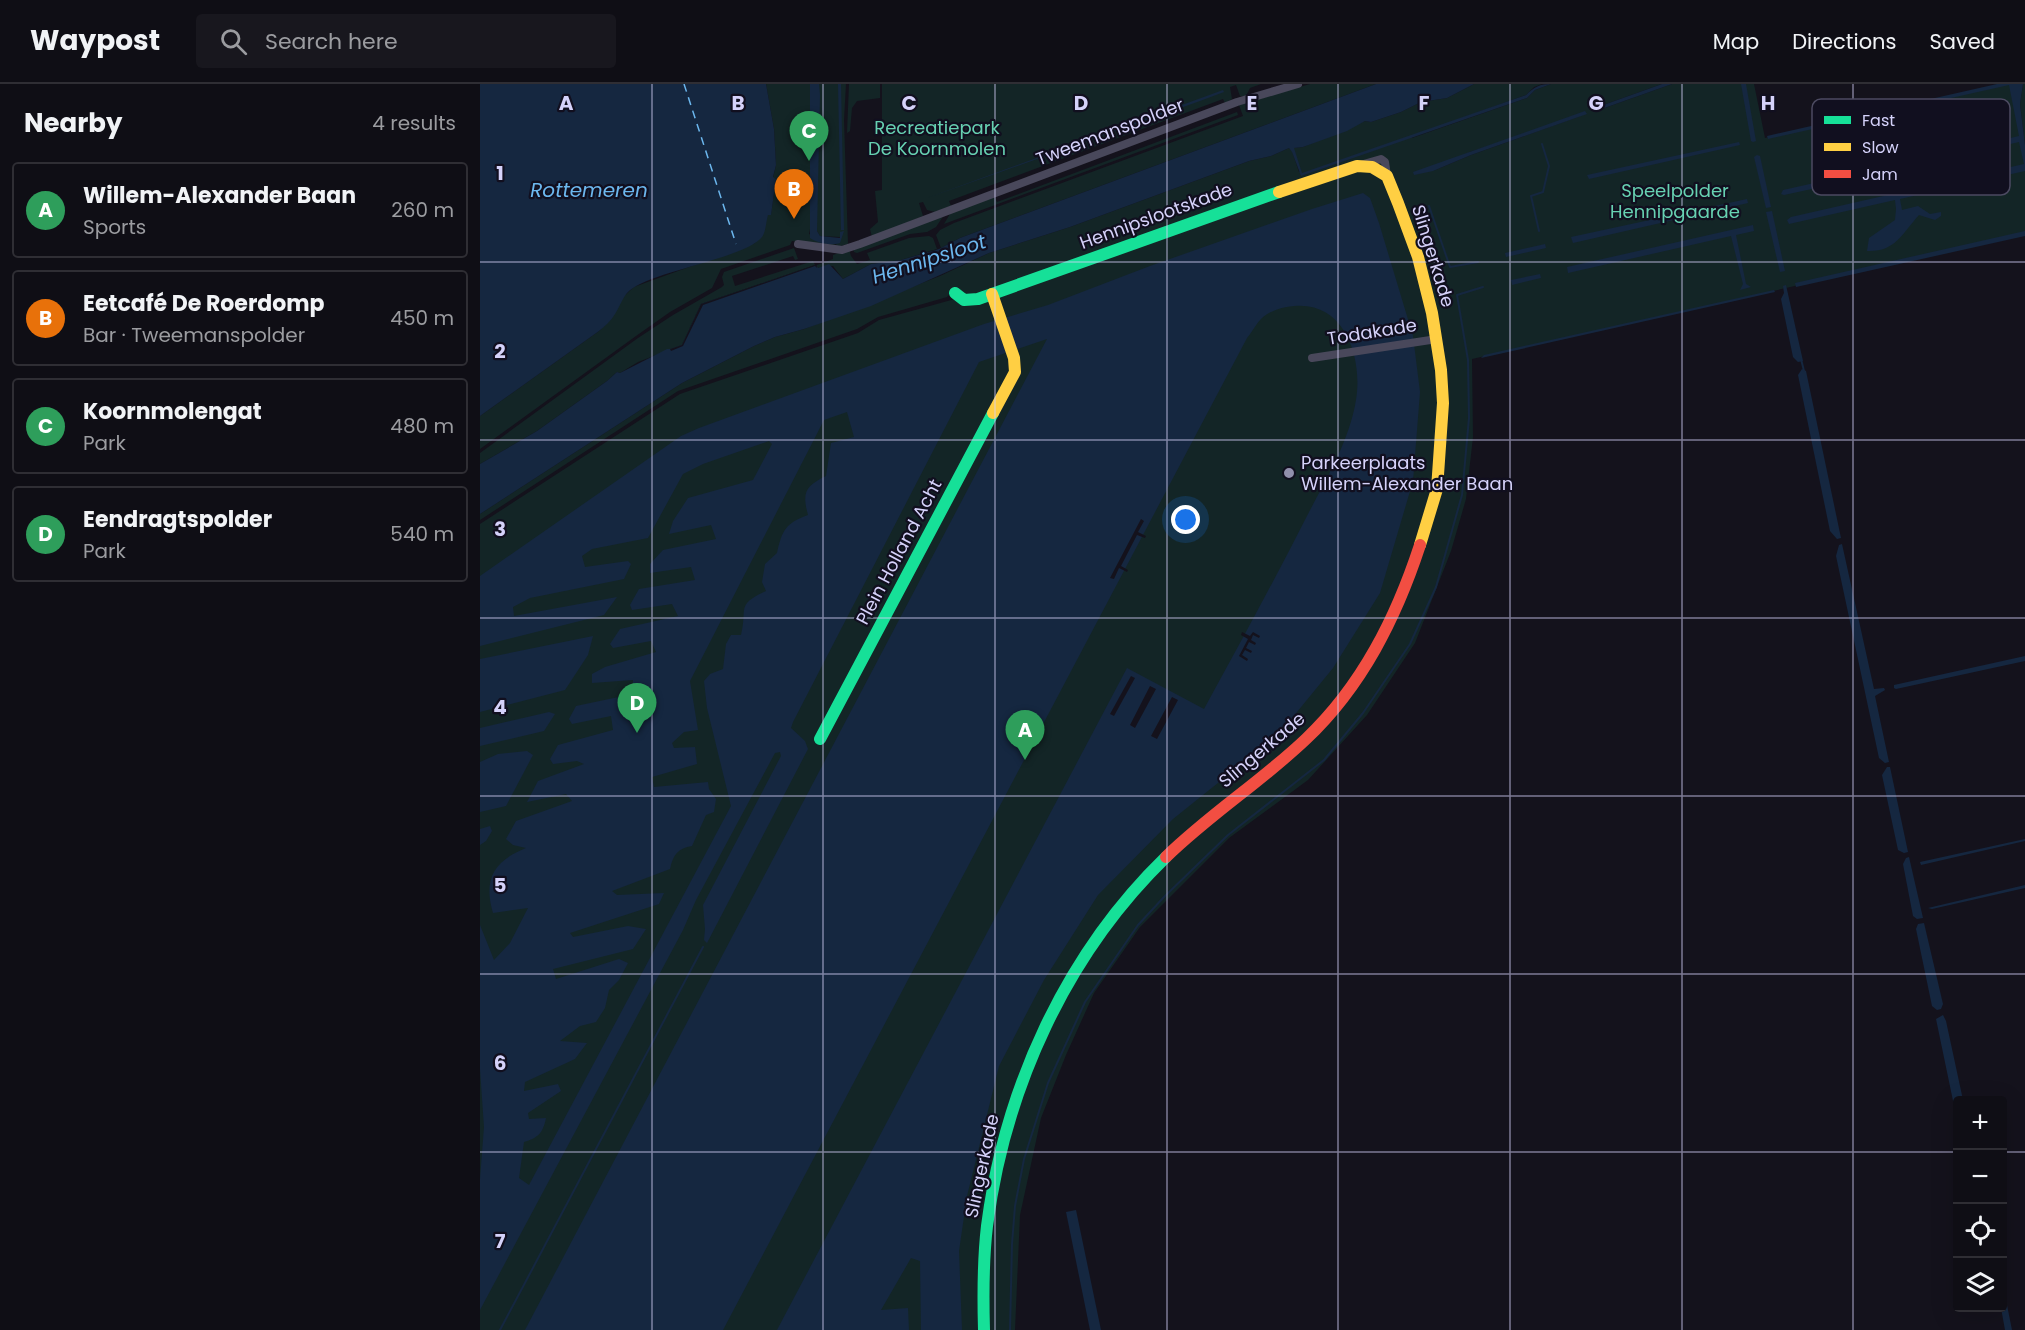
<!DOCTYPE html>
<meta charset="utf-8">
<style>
body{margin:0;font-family:Poppins,sans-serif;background:#18171e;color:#f1f3f6}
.controls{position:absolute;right:18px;bottom:18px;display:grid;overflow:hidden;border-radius:6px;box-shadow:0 6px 24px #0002}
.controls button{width:54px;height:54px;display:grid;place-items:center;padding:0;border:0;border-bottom:2px solid #2f2e34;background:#0f0e15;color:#f1f3f6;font:30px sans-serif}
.you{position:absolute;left:706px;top:436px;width:21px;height:21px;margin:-15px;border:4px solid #fff;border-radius:50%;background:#1a73e8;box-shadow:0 0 0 9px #1a73e833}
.badge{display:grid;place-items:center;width:39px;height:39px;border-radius:50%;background:#0b8043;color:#fff;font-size:20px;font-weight:700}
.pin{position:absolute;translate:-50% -50px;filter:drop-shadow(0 2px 3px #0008)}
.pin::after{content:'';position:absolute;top:32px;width:21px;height:18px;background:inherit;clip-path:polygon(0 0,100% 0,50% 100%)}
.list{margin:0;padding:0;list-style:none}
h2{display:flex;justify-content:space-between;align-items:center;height:78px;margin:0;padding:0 24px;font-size:26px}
h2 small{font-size:20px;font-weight:400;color:#9b9ca0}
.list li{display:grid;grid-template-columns:39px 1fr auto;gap:18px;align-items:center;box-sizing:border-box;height:96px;margin:0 12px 12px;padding:0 12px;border:2px solid #2f2e34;border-radius:6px}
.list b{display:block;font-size:22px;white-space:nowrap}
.list p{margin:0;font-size:20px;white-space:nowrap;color:#9b9ca0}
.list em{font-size:20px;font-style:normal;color:#9b9ca0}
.icon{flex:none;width:33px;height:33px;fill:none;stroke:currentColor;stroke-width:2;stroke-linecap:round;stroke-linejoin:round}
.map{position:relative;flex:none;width:1545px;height:1246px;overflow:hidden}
header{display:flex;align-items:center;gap:36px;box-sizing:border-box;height:84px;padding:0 30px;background:#0f0e15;border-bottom:2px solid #2f2e34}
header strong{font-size:28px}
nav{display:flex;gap:33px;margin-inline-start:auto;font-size:21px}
.search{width:420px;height:54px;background:#18171e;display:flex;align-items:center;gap:15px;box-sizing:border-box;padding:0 21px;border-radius:6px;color:#9b9ca0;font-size:22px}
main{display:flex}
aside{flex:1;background:#0f0e15}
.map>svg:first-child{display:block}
.green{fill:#132526;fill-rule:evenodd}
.water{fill:#152740;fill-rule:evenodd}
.pier{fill:#14121c}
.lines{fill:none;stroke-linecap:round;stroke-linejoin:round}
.stream{stroke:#152740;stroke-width:2}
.ferry{stroke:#6cb7ee;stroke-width:1.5;stroke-dasharray:8 6;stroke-linecap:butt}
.street{stroke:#49485b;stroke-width:8}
.fast{stroke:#16e098;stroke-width:12}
.slow{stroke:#ffcf43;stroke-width:12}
.jam{stroke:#f24e42;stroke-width:12}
.grid{fill:none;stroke:#d5d2fa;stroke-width:1.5;stroke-opacity:0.55}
.poi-dot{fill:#918fac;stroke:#110f1f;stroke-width:2}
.labels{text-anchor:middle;stroke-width:4.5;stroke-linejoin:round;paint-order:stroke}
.park-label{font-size:18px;fill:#67d1b2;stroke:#110f1f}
.street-label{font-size:18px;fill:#d5d2fa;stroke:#110f1f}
.poi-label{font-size:18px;fill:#d5d2fa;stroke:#110f1f;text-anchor:start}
.water-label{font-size:20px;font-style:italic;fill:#6cb7ee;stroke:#110f1f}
.key{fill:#110f1f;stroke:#4c4a61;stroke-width:1.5}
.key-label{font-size:16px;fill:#d5d2fa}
.grid-label{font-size:20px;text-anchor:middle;font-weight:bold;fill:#d5d2fa;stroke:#110f1f;stroke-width:4.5;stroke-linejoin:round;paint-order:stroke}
</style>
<header>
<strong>Waypost</strong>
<div class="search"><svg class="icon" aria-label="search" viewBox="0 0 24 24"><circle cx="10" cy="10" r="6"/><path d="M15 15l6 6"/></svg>Search here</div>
<nav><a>Map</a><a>Directions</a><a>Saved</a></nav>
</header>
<main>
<aside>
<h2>Nearby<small>4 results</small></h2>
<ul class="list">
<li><span class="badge" style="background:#2e9e5b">A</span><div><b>Willem-Alexander Baan</b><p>Sports</p></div><em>260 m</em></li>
<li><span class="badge" style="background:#e8710a">B</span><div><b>Eetcafé De Roerdomp</b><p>Bar · Tweemanspolder</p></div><em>450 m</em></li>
<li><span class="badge" style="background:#2e9e5b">C</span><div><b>Koornmolengat</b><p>Park</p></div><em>480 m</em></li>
<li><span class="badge" style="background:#2e9e5b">D</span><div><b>Eendragtspolder</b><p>Park</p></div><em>540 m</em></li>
</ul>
</aside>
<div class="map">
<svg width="1545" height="1246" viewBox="0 0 1545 1246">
<rect width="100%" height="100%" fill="#14121c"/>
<g class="green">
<path d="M 286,0 L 366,0 L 364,36 L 368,160 L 357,163 L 312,157 L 310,161 L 241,185 L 232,204 L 190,228 L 156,252 L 0,365 L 0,332 L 119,247 L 130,236 L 144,212 L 154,203 L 275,159 L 288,130 L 291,130 L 296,95 L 293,94 L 296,81 L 294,45 ZM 337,110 L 337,147 L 340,152 L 360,153 L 356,161 L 329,150 Z"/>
<polygon points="369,0 400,0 400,14 377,17 372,24 370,47 367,49"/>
<polygon points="402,0 781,0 770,4 766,12 760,12 756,1 750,3 752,15 745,19 743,15 469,117 471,122 455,128 447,126 443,118 439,119 443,132 392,153 390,145 398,138 395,107 402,106"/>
<polygon points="830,0 896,0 480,154 461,164 456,151 460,146 474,139 763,32 759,21"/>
<path d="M 994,0 L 1062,0 L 1054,3 L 1046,11 L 932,52 L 932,54 L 1047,14 L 1055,6 L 1071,0 L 1182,0 L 1115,24 L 1116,27 L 1192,0 L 1274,0 L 1285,54 L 1523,0 L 1530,0 L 1545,66 L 1545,150 L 992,275 L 993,353 L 986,415 L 971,467 L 935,559 L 887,631 L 828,696 L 749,754 L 660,843 L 614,909 L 586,971 L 561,1034 L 540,1131 L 535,1246 L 0,1246 L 0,440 L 200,310 L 378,249 L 399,236 L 475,215 L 471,208 L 467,213 L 398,233 L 377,245 L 198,307 L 0,436 L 0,430 L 202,299 L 274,262 L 295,253 L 324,245 L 460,192 L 509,169 L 590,143 L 769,77 L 791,72 L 809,64 L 812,67 L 819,88 L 821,87 L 813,64 L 823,63 L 885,37 L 891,38 L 921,28 L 941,18 L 967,14 ZM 1106,30 L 991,71 L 953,87 L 990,68 Z"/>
<polygon points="1543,0 1545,0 1545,61 1540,20"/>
<polygon points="757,28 758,31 464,140 471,128 514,112 517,118"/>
<polygon points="464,131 456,143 447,148 430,150 377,169 374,168 373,164"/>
<polygon points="449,152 453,154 457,165 421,176 391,180 363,195 353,182 337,184 337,181 353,175 353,171 369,165 371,172 377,180 390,176 387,169 429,154"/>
<polygon points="314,164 318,175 315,176 313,172 252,192 255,202 333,177 335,181 221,220 202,261 158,278 140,289 137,288 127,297 57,347 0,380 0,369 158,254 193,231 242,203 244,201 242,193 244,188"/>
</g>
<g class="water">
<path d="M 0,0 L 286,0 L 294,45 L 296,81 L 293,93 L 296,95 L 291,131 L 288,131 C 286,137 286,148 282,153 C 267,173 180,186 153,204 C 143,210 141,221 135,230 C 131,237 125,242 119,247 L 0,332 Z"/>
<path d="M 330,0 L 339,0 L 340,11 L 337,147 L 340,152 L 360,154 L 360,148 L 364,147 L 360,159 C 351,162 337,159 330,154 Z"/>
<polygon points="358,0 361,0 364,146 361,146"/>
<path d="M 896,0 L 994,0 L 967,14 L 941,18 L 921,28 L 891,38 L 885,37 L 867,47 L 823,63 L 814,64 L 822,89 L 1046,11 C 1054,3 1060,0 1071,0 L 1055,6 L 1047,14 L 821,92 L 812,68 L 809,64 L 791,72 L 769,77 L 590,143 L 509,169 L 391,222 L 324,245 L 295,253 L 274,262 L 202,299 L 0,430 L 0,380 L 57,347 L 127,297 L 137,288 L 140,289 L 187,265 L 190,265 L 202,261 L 221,220 L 336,181 L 338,184 L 349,180 L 363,195 L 391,180 L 421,176 L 459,165 L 480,154 Z"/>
<polygon points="1182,0 1192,0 1116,27 1115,24"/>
<polygon points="1261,0 1266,0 1276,57 1273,58 1271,57"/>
<path d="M 1517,0 L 1543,0 L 1540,20 L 1545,61 L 1545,87 L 1420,115 L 1422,126 L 1438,122 L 1450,130 L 1461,128 L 1461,132 L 1455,136 L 1439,131 C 1421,151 1415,168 1387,167 L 1389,154 L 1415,136 L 1416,125 L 1415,116 L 1309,140 L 1307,136 L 1311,133 L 1544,80 L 1539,58 L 1431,83 L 1430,77 L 1539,52 L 1529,1 L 1288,55 L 1287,52 Z"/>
<polygon points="743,6 744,8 720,17 447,114"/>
<polygon points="1105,27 1107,30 991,71 953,87 934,91 933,88"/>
<polygon points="1259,58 1260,61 1109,95 1107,91"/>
<polygon points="1277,71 1280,72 1291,123 1286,124 1274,73"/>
<polygon points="1401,84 1401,90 1304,111 1301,110 1303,106"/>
<path d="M 883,109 L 890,114 L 899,139 L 933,252 L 940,308 L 933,397 L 900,509 L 853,584 L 799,650 L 693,735 L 618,811 L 564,896 L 519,982 L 487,1112 L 479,1167 L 482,1246 L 441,1246 L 440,1177 L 431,1174 L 401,1226 L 428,1224 L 429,1246 L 297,1246 L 647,584 L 724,625 C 759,561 794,497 827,432 C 846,395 869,358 876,316 C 883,274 865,217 814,222 C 802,223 789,227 781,235 C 776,240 772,248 767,254 L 243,1246 L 45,1246 L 567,255 L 499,278 L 313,638 L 311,644 L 325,657 L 328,665 L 227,859 L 224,856 L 225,845 L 223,821 L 301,672 L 300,668 L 295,669 L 216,816 L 203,846 L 0,1226 L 0,1095 L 4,1043 L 0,985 L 0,841 L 14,876 L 30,859 L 48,824 L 13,829 C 3,795 14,777 46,764 L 33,761 L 26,755 L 36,737 L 92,717 L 86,710 L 47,718 L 58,697 L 104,680 L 97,677 L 73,680 L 70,675 L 78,661 L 133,646 L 131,632 L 92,640 L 89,635 L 96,622 L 153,610 L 153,596 L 112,599 L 112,590 L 125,583 L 176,568 L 171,557 L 133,564 L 130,560 L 140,545 L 198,532 L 192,520 L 152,526 L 150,521 L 159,505 L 215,496 L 211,483 L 170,489 L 170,480 L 183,466 L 236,455 L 231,441 L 189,450 L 193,437 L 208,414 L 273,396 L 292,360 L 289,357 L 223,380 L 203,390 L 168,454 L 112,465 L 102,472 L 105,483 L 148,477 L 151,480 L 144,495 L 50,514 L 33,523 L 34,532 L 137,513 L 124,531 L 0,562 L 0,492 L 201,352 L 219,344 L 504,240 L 568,221 L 670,182 L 832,125 ZM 367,328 L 374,353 L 351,359 L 346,392 C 325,402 322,409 328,431 C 306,439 302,446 297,469 L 285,480 L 282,498 L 286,507 C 255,521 268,524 261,551 L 251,551 L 246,560 L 243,585 L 230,590 L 224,597 L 227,624 L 251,722 L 49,1101 L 39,1094 L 44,1058 C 58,1054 63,1049 66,1034 L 49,1035 L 48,1029 L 81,1007 L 78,1000 L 44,1007 L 45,998 L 95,975 L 107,959 L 80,957 L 100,942 L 116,938 L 125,924 L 129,906 L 139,896 L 148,879 L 139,875 L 76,895 L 73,885 L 153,865 L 166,845 L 148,842 L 93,853 L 90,849 L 179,820 L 184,809 L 137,811 L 132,807 L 190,785 C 193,771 198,764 212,762 L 226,731 L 234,728 L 236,715 L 229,705 L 228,698 L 174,703 L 172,693 L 217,680 L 215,663 L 194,664 L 192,659 L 204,648 L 218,646 L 210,597 L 344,336 Z"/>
<polygon points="1267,115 1268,119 1093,159 1091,153"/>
<polygon points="1292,127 1305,187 1300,188 1286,128"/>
<polygon points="1273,141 1274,147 1256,151 1266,200 1271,203 1260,206 1263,200 1251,152 1088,189 1087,183"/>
<polygon points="1545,147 1545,152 1316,203 1315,199"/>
<polygon points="1065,160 1066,164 1026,173 1025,169"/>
<polygon points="1060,190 1061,194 1032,201 1031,196"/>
<polygon points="1306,201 1323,277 1318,278 1313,273 1301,215 1304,209 1303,202"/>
<polygon points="1294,206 1295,208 1001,274 1004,271"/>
<polygon points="1322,285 1326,287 1361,454 1357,455 1350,447 1318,291"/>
<polygon points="1362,460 1394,605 1404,604 1405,606 1395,612 1409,678 1405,679 1399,674 1356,472 1359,461"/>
<polygon points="113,552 108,571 85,606 0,628 0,575"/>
<polygon points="1545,572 1545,577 1416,605 1414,604 1414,601"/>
<polygon points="69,628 75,630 64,647 0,662 0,644"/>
<polygon points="47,667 53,671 26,722 0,728 0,678 18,670"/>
<polygon points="1407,683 1410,683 1428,768 1424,769 1418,766 1402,691"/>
<polygon points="10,742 12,747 6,757 0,761 0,745"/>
<polygon points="1545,755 1545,757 1441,781 1440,778"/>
<polygon points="1429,773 1443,834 1437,835 1433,832 1423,780 1426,774"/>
<polygon points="1545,801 1545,804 1452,825 1448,824"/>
<polygon points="1444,839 1463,920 1461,925 1457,926 1452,922 1436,845 1438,840"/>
<polygon points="1463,931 1466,937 1483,1016 1478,1016 1477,1036 1456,935"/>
<polygon points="596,1126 621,1246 610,1246 586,1128"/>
<polygon points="1523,1201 1532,1246 1525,1246 1521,1224 1522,1224"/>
</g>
<g class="pier">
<polygon points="336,178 337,184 335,182 223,221 203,262 191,267 190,265 202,261 221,220 335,181"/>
<polygon points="661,435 664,437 658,448 666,452 665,454 657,451 641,482 648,486 647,488 639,484 634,495 630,494"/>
<polygon points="762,548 770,552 773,548 780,552 779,554 773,551 771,556 776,559 775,561 769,558 766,564 772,567 771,569 765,566 762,571 768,575 767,577 759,572 768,555 761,551"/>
<polygon points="651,592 655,594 634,632 630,630"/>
<polygon points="670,602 676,605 655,644 650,641"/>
<polygon points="692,613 698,616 677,655 671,652"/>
</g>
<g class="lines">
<g class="stream">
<polyline points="949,122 970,183 998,178"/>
<polyline points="1059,147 1051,112 1063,108 1069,82 1062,60"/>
<polyline points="1321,275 1324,287"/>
<polyline points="20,1246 223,863"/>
<polyline points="530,1246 532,1160 535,1122 544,1075 568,999 605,918 658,841 684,813 748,751 844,676 883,629 930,560 956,503 982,411 989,334 988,276 977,211 1003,203"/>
</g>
<polyline class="ferry" points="204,0 256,160"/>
<g class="street">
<polyline points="880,81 901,75 905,78 907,92"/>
<polyline points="318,160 362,166 380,160 757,18 818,0"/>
<polyline points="832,274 957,255"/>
</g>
<g class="fast">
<polyline points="475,209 484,216 498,215 799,108"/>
<polyline points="340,655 513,329"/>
<path d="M 504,1246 C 503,1211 503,1176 507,1142 C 525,1004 586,870 686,773"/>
</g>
<g class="slow">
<polyline points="799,108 877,82 892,83 907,92 918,119 938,173 952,229 961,286 963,319 957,405 940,461"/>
<polyline points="512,210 534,274 535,288 513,329"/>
</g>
<path class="jam" d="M 686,773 C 730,730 782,697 826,655 C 882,602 916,534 940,461"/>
</g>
<path class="grid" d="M 172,0 L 172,1246M 343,0 L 343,1246M 515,0 L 515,1246M 687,0 L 687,1246M 858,0 L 858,1246M 1030,0 L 1030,1246M 1202,0 L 1202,1246M 1373,0 L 1373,1246M 0,178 L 1545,178M 0,356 L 1545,356M 0,534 L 1545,534M 0,712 L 1545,712M 0,890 L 1545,890M 0,1068 L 1478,1068M 1522,1068 L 1545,1068"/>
<circle class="poi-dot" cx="809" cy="389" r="6"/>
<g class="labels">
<g class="park-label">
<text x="457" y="50">Recreatiepark<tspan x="457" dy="21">De Koornmolen</tspan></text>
<text x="1195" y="113">Speelpolder<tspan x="1195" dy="21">Hennipgaarde</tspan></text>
</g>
<g class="street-label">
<text transform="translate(630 48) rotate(-21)" y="6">Tweemanspolder</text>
<text transform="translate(676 132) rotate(-20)" y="6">Hennipslootskade</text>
<text transform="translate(953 172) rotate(73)" y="6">Slingerkade</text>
<text transform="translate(892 248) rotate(-9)" y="6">Todakade</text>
<text transform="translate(419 468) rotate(-62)" y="6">Plein Holland Acht</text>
<text transform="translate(782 666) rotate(-40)" y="6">Slingerkade</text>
<text transform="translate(502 1082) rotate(-78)" y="6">Slingerkade</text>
</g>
<g class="poi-label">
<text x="821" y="385">Parkeerplaats<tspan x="821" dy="21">Willem-Alexander Baan</tspan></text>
</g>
<g class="water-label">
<text x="109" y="113">Rottemeren</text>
<text transform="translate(449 175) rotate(-18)" y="7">Hennipsloot</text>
</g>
</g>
<rect x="1332" y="15" width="198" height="96" rx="9" class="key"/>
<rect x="1344" y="32" width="27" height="8" fill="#16e098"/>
<rect x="1344" y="59" width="27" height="8" fill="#ffcf43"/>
<rect x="1344" y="86" width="27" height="8" fill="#f24e42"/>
<g class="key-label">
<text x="1382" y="42">Fast</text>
<text x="1382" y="69">Slow</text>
<text x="1382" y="96">Jam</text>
</g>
<g class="grid-label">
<text x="86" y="26">A</text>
<text x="258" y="26">B</text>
<text x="429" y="26">C</text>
<text x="601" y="26">D</text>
<text x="772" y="26">E</text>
<text x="944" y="26">F</text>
<text x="1116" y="26">G</text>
<text x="1288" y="26">H</text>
<text x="20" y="96">1</text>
<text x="20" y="274">2</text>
<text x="20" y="452">3</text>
<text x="20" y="630">4</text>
<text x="20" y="808">5</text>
<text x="20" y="986">6</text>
<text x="20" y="1164">7</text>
</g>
</svg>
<div class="controls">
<button>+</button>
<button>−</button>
<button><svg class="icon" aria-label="locate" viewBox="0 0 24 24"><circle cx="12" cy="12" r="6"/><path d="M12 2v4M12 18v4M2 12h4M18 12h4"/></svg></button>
<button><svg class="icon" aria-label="layers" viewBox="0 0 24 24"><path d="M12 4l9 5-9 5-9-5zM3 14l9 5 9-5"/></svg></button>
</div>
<div class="you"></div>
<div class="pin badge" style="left:545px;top:676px;background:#2e9e5b">A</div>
<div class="pin badge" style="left:314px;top:135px;background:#e8710a">B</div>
<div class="pin badge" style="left:329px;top:77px;background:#2e9e5b">C</div>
<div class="pin badge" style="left:157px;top:649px;background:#2e9e5b">D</div>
</div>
</main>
